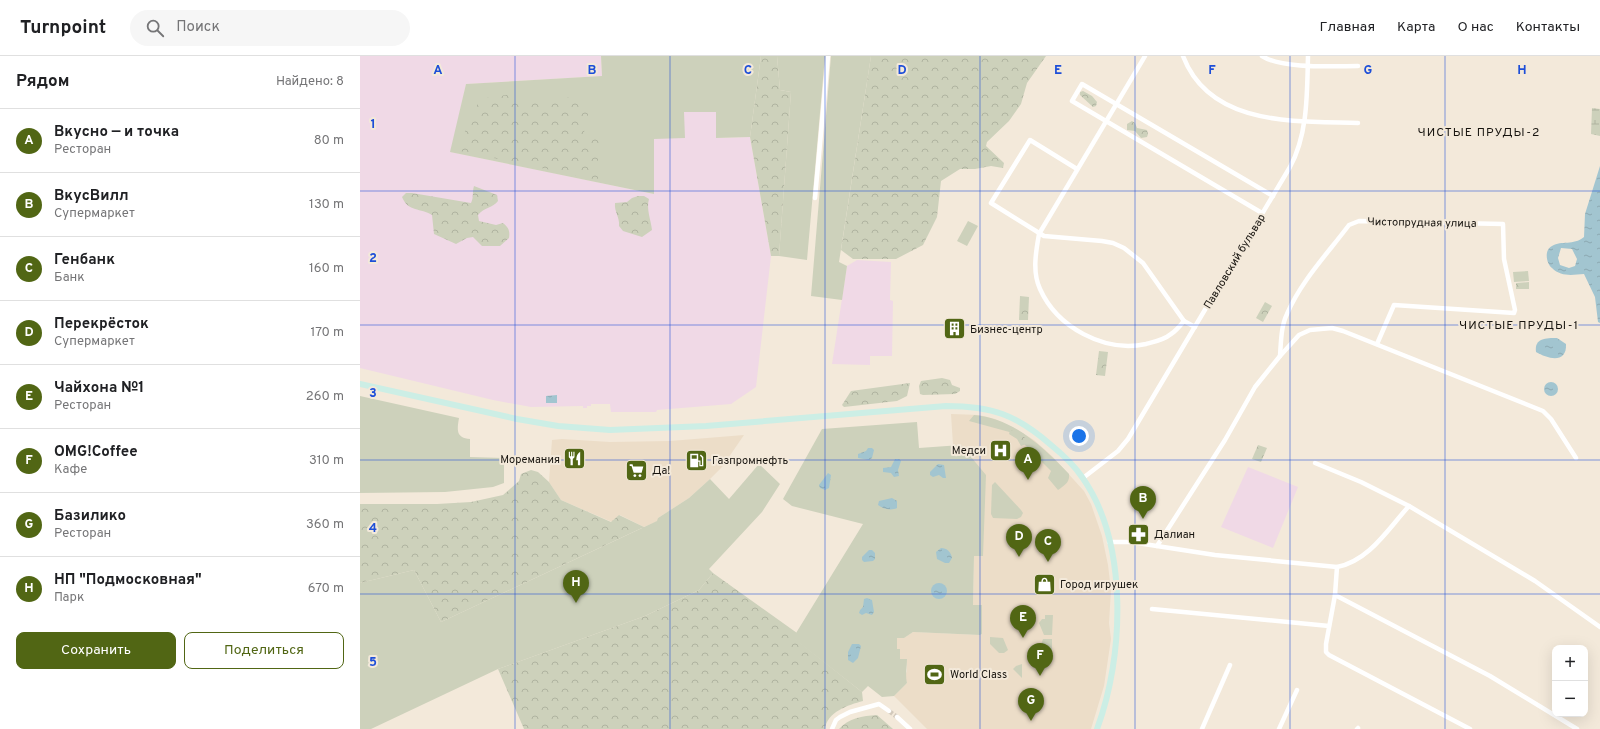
<!DOCTYPE html>
<html lang="ru">
<meta charset="utf-8">
<style>
body{margin:0;font-family:Overpass,sans-serif;background:#f6f6f6;color:#202124}
.controls{position:absolute;right:12px;bottom:12px;display:grid;overflow:hidden;border-radius:8px;box-shadow:0 4px 16px #0002}
.controls button{width:36px;height:36px;display:grid;place-items:center;padding:0;border:0;border-bottom:1px solid #e0e0e0;background:#fff;color:#202124;font:20px sans-serif}
.you{position:absolute;left:719px;top:380px;width:14px;height:14px;margin:-10px;border:3px solid #fff;border-radius:50%;background:#1a73e8;box-shadow:0 0 0 6px #1a73e833}
.badge{display:grid;place-items:center;width:26px;height:26px;border-radius:50%;background:#516614;color:#fff;font-size:13px;font-weight:700}
.pin{position:absolute;translate:-50% -33px;filter:drop-shadow(0 1px 2px #0008)}
.pin::after{content:'';position:absolute;top:21px;width:14px;height:12px;background:inherit;clip-path:polygon(0 0,100% 0,50% 100%)}
.list{margin:0;padding:0;list-style:none}
h2{display:flex;justify-content:space-between;align-items:center;height:52px;margin:0;padding:0 16px;font-size:17px}
h2 small{font-size:13px;font-weight:400;color:#757577}
.list li{display:grid;grid-template-columns:26px 1fr auto;gap:12px;align-items:center;box-sizing:border-box;height:64px;padding:0 16px;border-top:1px solid #e0e0e0}
.list b{display:block;font-size:15px;white-space:nowrap}
.list p{margin:0;font-size:13px;white-space:nowrap;color:#757577}
.list em{font-size:13px;font-style:normal;color:#757577}
.actions{display:flex;gap:8px;padding:12px 16px}
.actions a{flex:1;padding:9px 0;border:1px solid #516614;border-radius:8px;text-align:center;font-size:14px;color:#516614}
.actions .main{background:#516614;color:#fff}
.icon{flex:none;width:22px;height:22px;fill:none;stroke:currentColor;stroke-width:2;stroke-linecap:round;stroke-linejoin:round}
.map{position:relative;flex:none;width:1240px;height:673px;overflow:hidden}
header{display:flex;align-items:center;gap:24px;box-sizing:border-box;height:56px;padding:0 20px;background:#fff;border-bottom:1px solid #e0e0e0}
header strong{font-size:19px}
nav{display:flex;gap:22px;margin-inline-start:auto;font-size:14px}
.search{width:280px;height:36px;background:#f6f6f6;display:flex;align-items:center;gap:10px;box-sizing:border-box;padding:0 14px;border-radius:22px;color:#757577;font-size:15px}
main{display:flex}
aside{flex:1;background:#fff}
.map>svg:first-child{display:block}
.built{fill:#ecddc8}
.industrial{fill:#f0d9e6}
.green{fill:#cdd1bb}
.forest{fill:url(#forest-crowns)}
.wetland{fill:url(#wetland-marsh)}
.water{fill:url(#water-ripples);fill-rule:evenodd}
.lines{fill:none;stroke-linecap:round;stroke-linejoin:round}
.minor-tunnel{stroke:#d2c9bc;stroke-width:4.5;stroke-dasharray:4.5 2;stroke-linecap:butt}
.minor{stroke:#fff;stroke-width:4.5}
.secondary{stroke:#cceee5;stroke-width:6}
.grid{fill:none;stroke:#1d4ed8;stroke-width:1;stroke-opacity:0.55}
.labels{text-anchor:middle;stroke-width:4;stroke-linejoin:round;paint-order:stroke}
.street-label{font-size:11px;fill:#17140f;stroke:#f3e9da}
.poi-label{font-size:11px;fill:#17140f;stroke:#f3e9da;text-anchor:start}
.neighbourhood-label{font-size:12px;letter-spacing:1px;fill:#17140f;stroke:#f3e9da}
.grid-label{font-size:13px;text-anchor:middle;font-weight:bold;fill:#1d4ed8;stroke:#f3e9da;stroke-width:4;stroke-linejoin:round;paint-order:stroke}
</style>
<header>
<strong>Turnpoint</strong>
<div class="search"><svg class="icon" aria-label="search" viewBox="0 0 24 24"><circle cx="10" cy="10" r="6"/><path d="M15 15l6 6"/></svg>Поиск</div>
<nav><a>Главная</a><a>Карта</a><a>О нас</a><a>Контакты</a></nav>
</header>
<main>
<aside>
<h2>Рядом<small>Найдено: 8</small></h2>
<ul class="list">
<li><span class="badge">A</span><div><b>Вкусно — и точка</b><p>Ресторан</p></div><em>80 m</em></li>
<li><span class="badge">B</span><div><b>ВкусВилл</b><p>Супермаркет</p></div><em>130 m</em></li>
<li><span class="badge">C</span><div><b>Генбанк</b><p>Банк</p></div><em>160 m</em></li>
<li><span class="badge">D</span><div><b>Перекрёсток</b><p>Супермаркет</p></div><em>170 m</em></li>
<li><span class="badge">E</span><div><b>Чайхона №1</b><p>Ресторан</p></div><em>260 m</em></li>
<li><span class="badge">F</span><div><b>OMG!Coffee</b><p>Кафе</p></div><em>310 m</em></li>
<li><span class="badge">G</span><div><b>Базилико</b><p>Ресторан</p></div><em>360 m</em></li>
<li><span class="badge">H</span><div><b>НП &quot;Подмосковная&quot;</b><p>Парк</p></div><em>670 m</em></li>
</ul>
<div class="actions"><a class="main">Сохранить</a><a>Поделиться</a></div>
</aside>
<div class="map">
<svg width="1240" height="673" viewBox="0 0 1240 673">
<defs>
<pattern id="forest-crowns" width="20" height="18" patternUnits="userSpaceOnUse"><rect width="20" height="18" fill="#cdd1bb"/><path d="M2 6a3 3 0 1 1 6 0M12 15a3 3 0 1 1 6 0" fill="none" stroke="#afb3a0"/></pattern>
<pattern id="wetland-marsh" width="20" height="14" patternUnits="userSpaceOnUse"><rect width="20" height="14" fill="#cdd1bb"/><path d="M1 5h8M5 5V1M11 12h8M15 12V8" fill="none" stroke="#afb3a0"/></pattern>
<pattern id="water-ripples" width="26" height="14" patternUnits="userSpaceOnUse"><rect width="26" height="14" fill="#a2c5d0"/><path d="M2 4q2-2 4 0t4 0M15 11q2-2 4 0t4 0" fill="none" stroke="#8ba8b1"/></pattern>
</defs>
<rect width="100%" height="100%" fill="#f3e9da"/>
<g class="built">
<polygon points="591,358 619,359 635,363 656,373 674,384 693,401 724,435 731,448 742,480 748,509 751,534 749,567 751,583 744,630 731,673 567,673 534,640 547,627 545,620 547,615 547,603 540,603 537,593 537,582 544,582 553,576 620,579 622,578 622,549 613,549 614,500 623,500 605,394 601,389 593,389"/>
<polygon points="384,379 362,411 350,423 329,442 298,462 298,465 284,471 260,459 252,466 201,444 189,426 192,384 202,383 250,386 310,385"/>
</g>
<g class="industrial">
<polygon points="0,0 241,0 242,20 106,28 91,96 294,138 294,83 324,56 356,56 356,82 390,81 411,200 396,331 371,348 297,354 296,356 251,356 250,348 231,348 231,350 227,350 227,352 223,352 223,350 171,351 133,344 0,312"/>
<polygon points="497,204 531,206 530,244 533,245 532,300 510,300 510,309 472,308 487,210"/>
<polygon points="888,411 938,431 913,492 861,471"/>
</g>
<g class="green">
<polygon points="241,0 401,0 390,81 356,82 356,56 324,56 325,82 294,83 294,138 90,96 106,28 242,20"/>
<polygon points="417,0 465,0 447,204 419,200 431,36 420,34"/>
<polygon points="471,0 511,0 479,206 487,210 482,244 451,240"/>
<polygon points="608,165 618,170 607,190 597,185"/>
<polygon points="1168,215 1169,225 1154,226 1153,216"/>
<path d="M 0,340 L 99,362 C 97,374 96,382 110,383 L 110,401 L 144,402 L 144,427 L 133,431 L 85,436 L 0,437 Z"/>
<path d="M 614,359 C 653,362 683,391 709,418 C 710,426 705,429 698,434 L 688,422 L 691,415 L 653,377 L 609,365 Z"/>
<path d="M 557,366 L 559,392 L 601,389 L 626,419 L 623,500 L 614,500 L 613,549 L 622,549 L 622,578 L 620,579 L 553,576 L 544,582 L 537,582 L 537,593 L 540,593 L 540,603 L 547,603 C 547,612 545,619 547,627 L 534,640 L 522,641 L 508,630 L 502,636 L 433,582 L 503,468 L 432,450 L 423,443 L 462,373 Z"/>
<polygon points="399,408 420,428 402,456 349,513 353,517 339,534 285,560 138,613 11,673 0,673 0,527 54,514 81,566 297,465 298,462 329,442 350,423 369,443"/>
<polygon points="635,426 661,454 663,457 661,461 657,463 633,462 631,458 632,429"/>
<polygon points="685,559 693,559 692,579 684,579 679,567 682,563 685,563"/>
<polygon points="630,581 643,582 648,594 644,597 639,597 630,588"/>
<polygon points="683,583 692,583 692,604 685,604 685,601 679,594"/>
<polygon points="662,608 662,622 653,613 656,610"/>
</g>
<g class="forest">
<polygon points="401,0 417,0 420,34 431,36 419,200 411,200 390,81"/>
<polygon points="511,0 686,0 667,27 661,48 649,65 627,86 626,90 644,107 643,112 631,110 615,113 600,113 581,125 577,161 563,189 536,203 493,203 481,194"/>
<polygon points="723,35 732,40 737,46 736,50 733,51 720,39 720,36"/>
<path d="M 149,38 C 158,38 160,45 168,49 L 179,43 L 185,43 L 189,48 C 211,45 203,34 228,49 L 228,62 L 225,67 L 224,78 L 229,81 L 234,79 L 240,80 C 244,90 238,92 238,102 C 238,110 239,116 238,124 L 95,94 L 104,79 L 107,68 L 119,45 L 125,42 L 137,41 Z"/>
<polygon points="772,65 775,67 777,72 787,74 788,78 787,81 781,82 775,75 767,74 767,68"/>
<path d="M 114,130 L 137,139 L 138,145 C 133,152 124,151 118,159 L 119,165 L 136,169 L 143,167 C 149,172 150,175 149,182 L 140,190 L 122,190 L 113,181 L 107,182 L 96,188 L 74,178 L 72,159 C 61,152 48,156 42,141 L 46,137 L 52,137 L 111,147 C 114,141 112,136 114,130 Z"/>
<path d="M 278,140 L 284,140 L 289,143 C 286,153 291,164 292,174 L 282,181 L 263,175 L 259,170 C 260,161 254,156 255,147 L 267,146 L 272,142 Z"/>
<polygon points="1169,226 1169,233 1156,233 1156,227"/>
<polygon points="660,240 669,241 668,264 659,264"/>
<polygon points="905,246 912,250 903,266 896,262"/>
<polygon points="739,295 748,296 745,320 736,319"/>
<polygon points="582,322 590,324 592,329 600,332 600,335 595,338 563,339 560,338 559,330 561,325"/>
<polygon points="550,327 547,340 537,345 484,351 482,349 491,335"/>
<polygon points="650,374 656,376 667,383 666,388 661,390 657,383 649,378"/>
<polygon points="898,389 907,392 901,406 892,403"/>
<polygon points="171,414 178,416 189,426 201,444 251,466 259,459 284,471 81,566 54,514 0,527 0,448 77,448 111,446 143,439 159,425 161,418"/>
<path d="M 353,517 L 437,577 L 434,582 L 502,636 L 503,645 C 488,649 467,656 465,673 L 164,673 L 138,613 L 285,560 L 339,534 Z"/>
<path d="M 517,659 L 533,673 L 479,673 C 489,662 502,660 517,659 Z"/>
</g>
<polygon class="wetland" points="1232,52 1240,53 1240,80 1231,78"/>
<g class="water">
<path d="M 1240,110 L 1240,267 L 1238,266 L 1235,241 L 1224,218 C 1212,219 1201,221 1192,212 C 1186,207 1184,194 1192,190 C 1202,184 1213,190 1224,181 L 1225,158 ZM 1201,192 L 1212,193 L 1217,203 L 1215,210 L 1209,212 L 1200,209 L 1198,202 Z"/>
<path d="M 1197,282 L 1206,288 C 1207,308 1188,303 1176,296 C 1174,282 1186,282 1197,282 Z"/>
<circle cx="1191" cy="333" r="7"/>
<polygon points="197,339 197,347 186,347 186,340"/>
<polygon points="508,392 512,392 514,394 512,402 509,404 498,402 498,398 506,395"/>
<polygon points="535,403 539,403 541,405 538,414 539,420 534,421 531,417 523,416 523,412 531,411"/>
<polygon points="578,408 584,409 586,422 583,422 579,419 573,421 570,419 570,416"/>
<polygon points="468,417 471,419 469,432 465,434 460,432 459,429"/>
<path d="M 532,442 L 537,445 L 537,452 C 531,455 523,453 518,449 L 519,445 Z"/>
<path d="M 581,492 C 587,492 591,496 592,502 L 589,507 L 585,507 L 577,503 L 576,496 Z"/>
<polygon points="509,494 512,494 515,497 515,503 513,505 504,506 502,504 502,501"/>
<circle cx="579" cy="535" r="8"/>
<polygon points="507,542 512,544 514,556 512,559 506,557 502,559 499,557 500,554 503,551 504,543"/>
<polygon points="492,588 499,588 501,590 498,602 493,607 488,604 488,596"/>
</g>
<g class="lines">
<polyline class="minor-tunnel" points="529,655 537,661"/>
<g class="minor">
<path d="M 785,0 L 679,178 C 676,195 672,216 680,233 C 697,271 744,297 786,288 C 794,286 804,284 811,278 C 816,275 820,270 824,265"/>
<path d="M 823,0 C 850,71 936,65 998,67"/>
<path d="M 902,0 C 922,13 973,10 998,10"/>
<polyline points="717,113 670,84 631,147 684,180 742,185 753,187 764,192 783,207 824,265 835,271"/>
<polyline points="455,142 468,0"/>
<polyline points="902,157 712,45 722,28 913,140"/>
<path d="M 920,300 C 921,286 921,270 927,258 C 941,225 968,197 989,169 L 999,165 L 1143,168 L 1144,203 L 1155,254 L 1154,257 L 1034,249 L 1017,288"/>
<polyline points="955,407 1001,426 1049,450"/>
<path d="M 723,422 L 758,395 L 768,383 L 930,111 C 948,78 947,37 948,0"/>
<path d="M 749,486 L 771,486 L 855,499 L 977,511 C 1009,505 1028,473 1049,450 L 1175,525 L 1240,571"/>
<polyline points="797,490 865,384 895,331 920,300 939,279 950,274 972,272 983,275 1183,355 1191,363 1216,402"/>
<polyline points="977,511 975,539 966,588 966,596 969,599 1110,673"/>
<polyline points="975,539 1130,620 1217,673"/>
<polyline points="792,553 969,570"/>
<polyline points="537,661 550,673"/>
<polyline points="472,673 476,664 480,661 490,656 519,648 529,655"/>
<polyline points="842,673 870,609"/>
<polyline points="919,673 937,634"/>
<polyline points="997,673 998,672"/>
</g>
<path class="secondary" d="M 0,328 L 157,363 L 198,370 L 250,374 L 346,370 L 586,350 C 632,350 657,359 691,389 C 702,398 714,409 722,421 C 769,487 764,601 737,673"/>
</g>
<path class="grid" d="M 155,0 L 155,673M 310,0 L 310,673M 465,0 L 465,673M 620,0 L 620,673M 775,0 L 775,673M 930,0 L 930,673M 1085,0 L 1085,673M 0,135 L 1240,135M 0,269 L 1240,269M 0,404 L 1240,404M 0,538 L 1240,538"/>
<defs>
<symbol id="building-square" viewBox="-11 -11 22 22"><rect x="-9" y="-9" width="18" height="18" rx="4" fill="#516614" stroke="#f3e9da"/><path d="M-4-6H4V6H1V3H-1V6H-4ZM-2.5-4.3h1.7v1.8h-1.7ZM.8-4.3h1.7v1.8H.8ZM-2.5-1h1.7V.8h-1.7ZM.8-1h1.7V.8H.8Z" fill="#fff"/></symbol>
<symbol id="hospital-square" viewBox="-11 -11 22 22"><rect x="-9" y="-9" width="18" height="18" rx="4" fill="#516614" stroke="#f3e9da"/><path d="M-5-5h3v3.5h4V-5h3V5h-3V1.5h-4V5h-3Z" fill="#fff"/></symbol>
<symbol id="restaurant-square" viewBox="-11 -11 22 22"><rect x="-9" y="-9" width="18" height="18" rx="4" fill="#516614" stroke="#f3e9da"/><path d="M-5-6h1v4h1v-4h1v4h1v-4h1v5L-1.5 .5V6h-2V.5L-5-1ZM5-6V6H3V1.5H1.5Q1.5-4 5-6Z" fill="#fff"/></symbol>
<symbol id="fuel-square" viewBox="-11 -11 22 22"><rect x="-9" y="-9" width="18" height="18" rx="4" fill="#516614" stroke="#f3e9da"/><path d="M-5.5-6h7V0h2V4h1.3V-2.5L3-4.5l.8-.8L6-3V5H2.5V1h-1V6h-7ZM-4.2-4.7v3.2H.2V-4.7Z" fill="#fff"/></symbol>
<symbol id="supermarket-square" viewBox="-11 -11 22 22"><rect x="-9" y="-9" width="18" height="18" rx="4" fill="#516614" stroke="#f3e9da"/><path d="M-6-5.5h2.5l.6 2H6L4.5 2H-2.5L-4.4-4H-6ZM-1.5 3.2a1.3 1.3 0 1 0 .1 0ZM3 3.2a1.3 1.3 0 1 0 .1 0Z" fill="#fff"/></symbol>
<symbol id="pharmacy-square" viewBox="-11 -11 22 22"><rect x="-9" y="-9" width="18" height="18" rx="4" fill="#516614" stroke="#f3e9da"/><path d="M-2-6h4v4h4v4h-4v4h-4v-4h-4v-4h4Z" fill="#fff"/></symbol>
<symbol id="shop-square" viewBox="-11 -11 22 22"><rect x="-9" y="-9" width="18" height="18" rx="4" fill="#516614" stroke="#f3e9da"/><path d="M-5-2.5h2.3a2.7 3.5 0 0 1 5.4 0H5L5.5 6h-11ZM-1.5-2.5h3a1.5 2.3 0 0 0-3 0Z" fill="#fff"/></symbol>
<symbol id="stadium-square" viewBox="-11 -11 22 22"><rect x="-9" y="-9" width="18" height="18" rx="4" fill="#516614" stroke="#f3e9da"/><path d="M0-5a6.5 5 0 1 0 0 10a6.5 5 0 1 0 0-10ZM-3.5-1.8h7v3.6h-7Z" fill="#fff"/></symbol>
</defs>
<g fill-rule="evenodd">
<use href="#building-square" x="582" y="260" width="25" height="25"/>
<use href="#hospital-square" x="628" y="382" width="25" height="25"/>
<use href="#restaurant-square" x="202" y="390" width="25" height="25"/>
<use href="#fuel-square" x="324" y="392" width="25" height="25"/>
<use href="#supermarket-square" x="264" y="402" width="25" height="25"/>
<use href="#pharmacy-square" x="766" y="466" width="25" height="25"/>
<use href="#shop-square" x="672" y="516" width="25" height="25"/>
<use href="#stadium-square" x="562" y="606" width="25" height="25"/>
</g>
<g class="labels">
<g class="street-label">
<text transform="translate(1062 166) rotate(1)" y="4">Чистопрудная улица</text>
<text transform="translate(874 205) rotate(-59)" y="4">Павловский бульвар</text>
</g>
<g class="poi-label">
<text x="610" y="277">Бизнес-центр</text>
<text x="626" y="398" text-anchor="end">Медси</text>
<text x="200" y="407" text-anchor="end">Моремания</text>
<text x="352" y="408">Газпромнефть</text>
<text x="292" y="418">Да!</text>
<text x="794" y="482">Далиан</text>
<text x="700" y="532">Город игрушек</text>
<text x="590" y="622">World Class</text>
</g>
<g class="neighbourhood-label">
<text x="1119" y="80">ЧИСТЫЕ ПРУДЫ-2</text>
<text x="1159" y="273">ЧИСТЫЕ ПРУДЫ-1</text>
</g>
</g>
<g class="grid-label">
<text x="78" y="18">A</text>
<text x="232" y="18">B</text>
<text x="388" y="18">C</text>
<text x="542" y="18">D</text>
<text x="698" y="18">E</text>
<text x="852" y="18">F</text>
<text x="1008" y="18">G</text>
<text x="1162" y="18">H</text>
<text x="13" y="72">1</text>
<text x="13" y="206">2</text>
<text x="13" y="341">3</text>
<text x="13" y="476">4</text>
<text x="13" y="610">5</text>
</g>
</svg>
<div class="controls">
<button>+</button>
<button>−</button>
</div>
<div class="you"></div>
<div class="pin badge" style="left:668px;top:424px">A</div>
<div class="pin badge" style="left:783px;top:463px">B</div>
<div class="pin badge" style="left:688px;top:506px">C</div>
<div class="pin badge" style="left:659px;top:501px">D</div>
<div class="pin badge" style="left:663px;top:582px">E</div>
<div class="pin badge" style="left:680px;top:620px">F</div>
<div class="pin badge" style="left:671px;top:665px">G</div>
<div class="pin badge" style="left:216px;top:547px">H</div>
</div>
</main>
